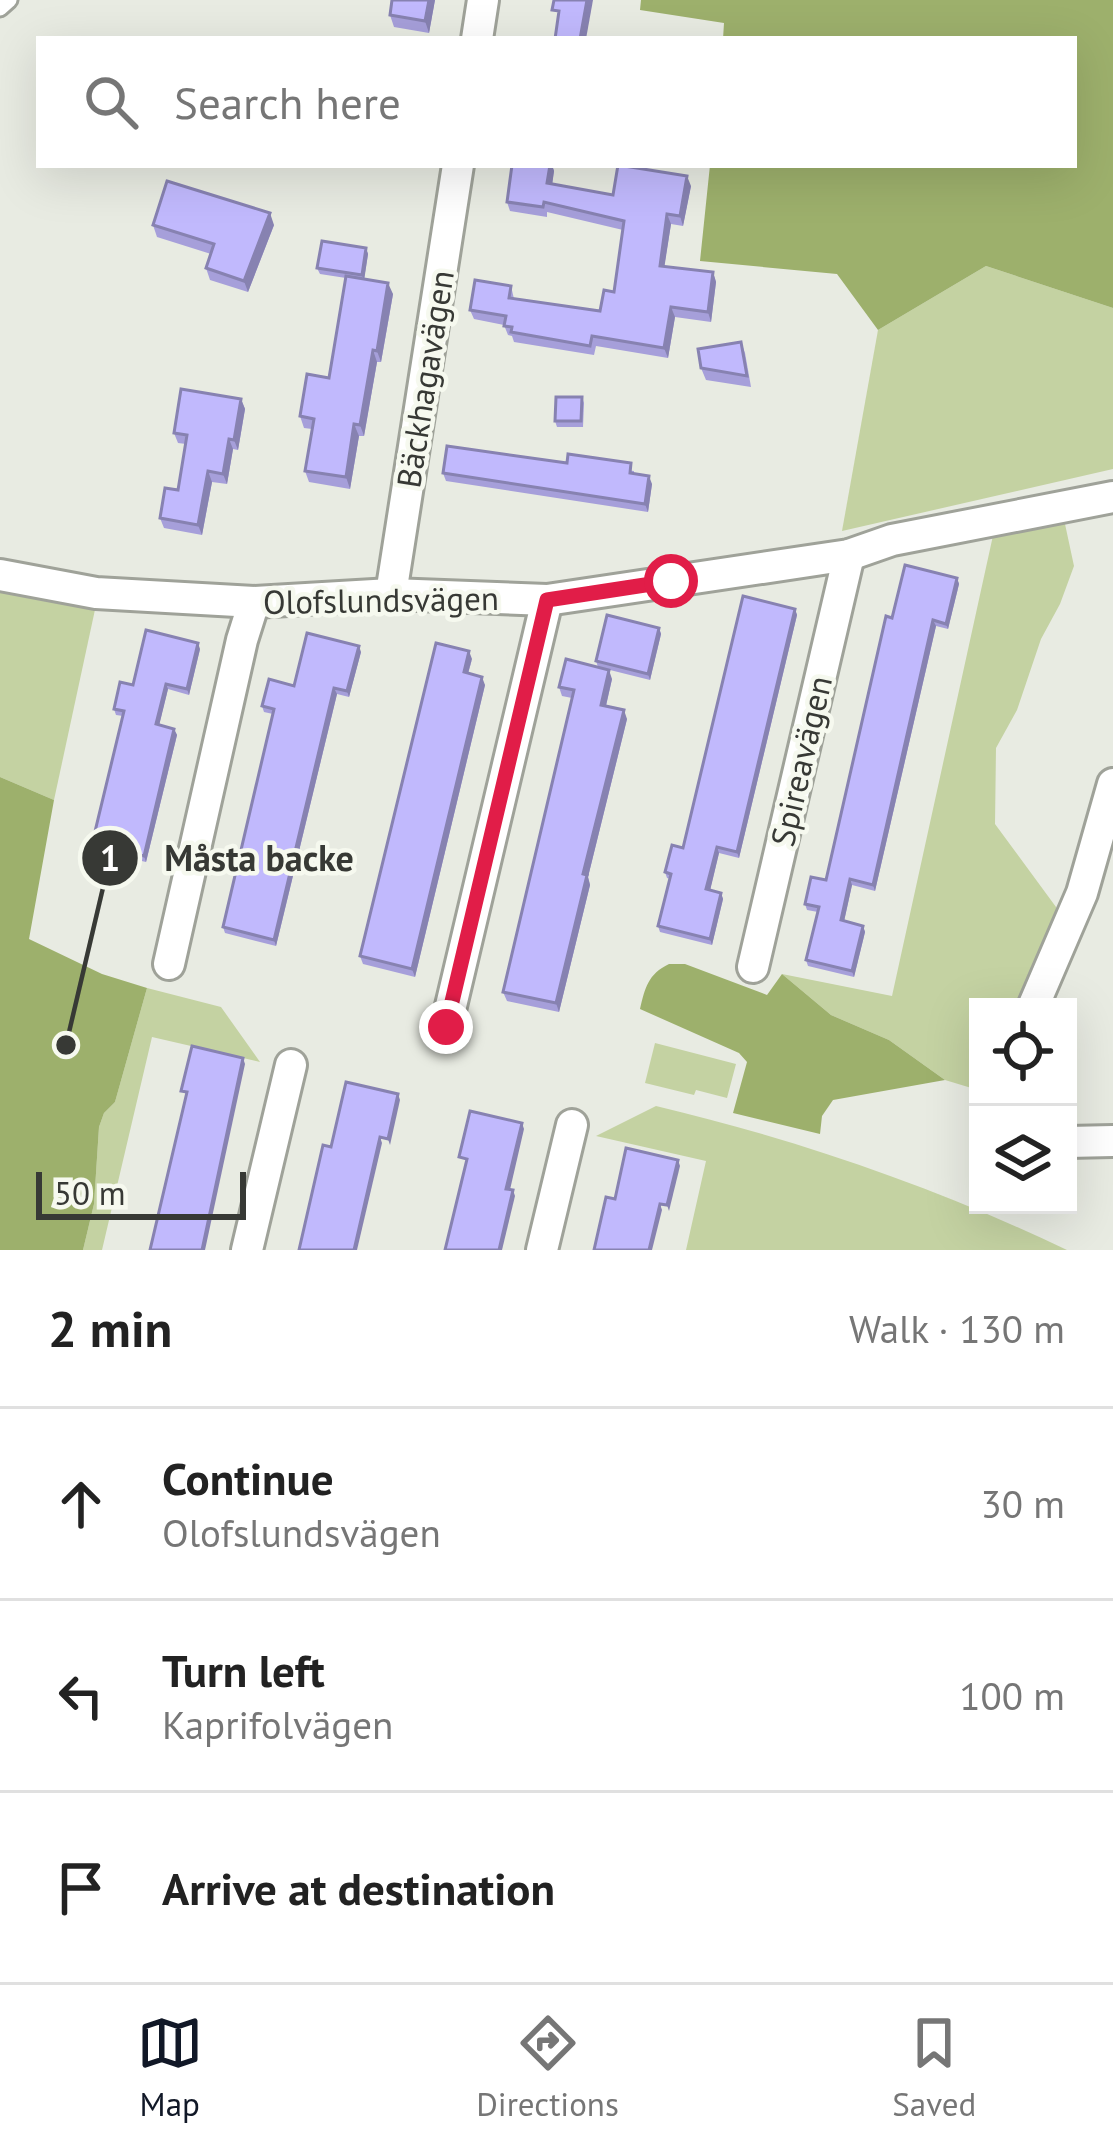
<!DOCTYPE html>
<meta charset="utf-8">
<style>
body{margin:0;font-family:"PT Sans",sans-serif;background:#f2f2f2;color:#222}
.controls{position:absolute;right:36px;bottom:36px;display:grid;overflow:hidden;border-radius:0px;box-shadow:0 12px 48px #0002}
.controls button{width:108px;height:108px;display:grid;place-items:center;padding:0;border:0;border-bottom:3px solid #e0e0e0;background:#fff;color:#222;font:60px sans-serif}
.scale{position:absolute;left:36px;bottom:30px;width:210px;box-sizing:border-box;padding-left:12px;border:6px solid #373935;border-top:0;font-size:33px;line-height:42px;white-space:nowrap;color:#373935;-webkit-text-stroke:9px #f6f9ef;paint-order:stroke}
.stop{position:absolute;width:36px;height:36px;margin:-27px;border:9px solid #e11d48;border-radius:50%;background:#fff}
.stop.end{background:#e11d48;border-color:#fff;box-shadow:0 3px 12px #0008}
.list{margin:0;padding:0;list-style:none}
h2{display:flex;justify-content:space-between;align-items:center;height:156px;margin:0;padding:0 48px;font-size:51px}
h2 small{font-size:39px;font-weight:400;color:#767676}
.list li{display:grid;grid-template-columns:78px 1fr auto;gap:36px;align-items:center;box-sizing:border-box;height:192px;padding:0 48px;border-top:3px solid #e0e0e0}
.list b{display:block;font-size:45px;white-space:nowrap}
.list p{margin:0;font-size:39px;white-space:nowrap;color:#767676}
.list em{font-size:39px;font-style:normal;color:#767676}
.icon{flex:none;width:66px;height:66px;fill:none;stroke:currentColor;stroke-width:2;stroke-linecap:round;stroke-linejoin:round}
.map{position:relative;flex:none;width:1113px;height:1250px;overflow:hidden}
.search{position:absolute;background:#fff;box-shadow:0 12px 48px #0002;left:36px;right:36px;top:36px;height:132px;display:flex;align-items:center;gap:30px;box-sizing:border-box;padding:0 42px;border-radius:0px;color:#767676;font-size:45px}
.sheet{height:732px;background:#fff}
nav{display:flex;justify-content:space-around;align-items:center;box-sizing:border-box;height:168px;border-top:3px solid #e0e0e0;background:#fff;font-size:33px;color:#767676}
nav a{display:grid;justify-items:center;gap:6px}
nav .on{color:#111827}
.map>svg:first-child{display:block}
.green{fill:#c4d2a2}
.forest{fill:#9db06c}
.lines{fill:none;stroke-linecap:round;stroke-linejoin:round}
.lane-casing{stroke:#9fa299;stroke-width:21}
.street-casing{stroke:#9fa299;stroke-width:36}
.lane{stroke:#fff;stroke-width:15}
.street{stroke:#fff;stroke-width:30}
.wall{fill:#a69fda}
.shaded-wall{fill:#8782b1}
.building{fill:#c1b9fd;stroke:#8782b1;stroke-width:3}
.route{stroke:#e11d48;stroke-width:15}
.labels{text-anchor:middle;stroke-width:9;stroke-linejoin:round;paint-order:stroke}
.street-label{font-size:33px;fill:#373935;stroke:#f6f9ef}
.leader{fill:none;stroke:#373935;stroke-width:4.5}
.callout-dot{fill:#373935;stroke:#f6f9ef;stroke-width:4.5}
.mark-label{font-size:36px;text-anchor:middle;font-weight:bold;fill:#fff}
.callout-label{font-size:36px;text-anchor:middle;font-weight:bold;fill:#373935;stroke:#f6f9ef;stroke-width:9;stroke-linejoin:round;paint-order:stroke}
</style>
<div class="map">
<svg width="1113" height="1250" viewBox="0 0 1113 1250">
<rect width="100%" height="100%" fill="#e8ebe2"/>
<g class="green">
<polygon points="986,266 1113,308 1113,469 842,531 878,330"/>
<polygon points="1062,510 1074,566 1060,604 1041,639 1017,710 996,748 995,824 1056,907 1060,945 1036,1007 978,1007 978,1090 945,1080 889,1040 831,1015 782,974 892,996 994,531"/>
<polygon points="0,587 96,605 54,800 0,777"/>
<polygon points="147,988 221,1007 260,1062 152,1037 102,1250 83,1250 94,1204 99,1127 104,1113 115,1102"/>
<polygon points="655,1043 736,1064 727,1098 696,1090 694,1095 645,1083"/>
<path d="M 656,1106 C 799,1140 935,1187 1067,1250 L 686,1250 L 706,1161 L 596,1136 Z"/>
</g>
<g class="forest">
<polygon points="641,0 1113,0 1113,308 986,266 878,330 837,274 700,261 710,165 1074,165 1074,39 723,39 724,23 640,10"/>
<polygon points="0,777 54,800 29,939 102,974 147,988 115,1102 104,1113 99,1127 94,1204 83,1250 0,1250"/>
<path d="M 669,964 L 685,964 L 767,995 L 782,974 L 831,1015 L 889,1040 L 945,1080 L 833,1100 L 822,1116 L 820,1134 L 733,1113 L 747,1062 L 739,1053 L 640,1009 C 645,988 648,974 669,964 Z"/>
</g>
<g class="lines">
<defs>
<polyline id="lane" points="0,8 9,0"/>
<g id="street">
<polyline points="477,39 483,0"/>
<polyline points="0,575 96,593 254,602 391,594 547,600 849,555 892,540 1113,497"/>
<polyline points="391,594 458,165"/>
<polyline points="169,964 242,640 254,602"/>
<polyline points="753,967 849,555"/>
<polyline points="1033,1007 1082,893 1113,784"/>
<polyline points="446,1027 547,600"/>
<polyline points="1068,1142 1113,1141"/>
<polyline points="247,1250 291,1065"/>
<polyline points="542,1250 572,1125"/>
</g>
</defs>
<use href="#lane" class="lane-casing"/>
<use href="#street" class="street-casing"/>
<use href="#lane" class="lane"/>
<use href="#street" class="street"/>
</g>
<g class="wall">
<polygon points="392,0 435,0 429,33 394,27 390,15"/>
<polygon points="512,165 552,165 554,171 552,184 613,195 691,186 683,226 671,224 664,267 713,272 716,282 711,322 675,317 668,358 596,346 594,355 514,342 512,336 508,335 504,325 474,319 470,310 511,286 514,299 600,311 614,292 623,230 547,212 547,217 510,211 507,202"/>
<polygon points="153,225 274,225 248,292 210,280 206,268 211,254 157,237"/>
<polygon points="366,248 368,254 364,279 393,294 381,362 377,362 364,436 359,436 350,489 309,482 305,471 312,429 304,428 300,416 329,378 346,278 320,274 317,268"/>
<polygon points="741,342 745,353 751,387 706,380 701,368"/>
<polygon points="582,397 584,403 583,427 557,427 555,421"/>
<polygon points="241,399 245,409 238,450 233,449 227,484 212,482 202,535 164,528 160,518 178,490 186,444 178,443 174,433"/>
<polygon points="567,463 634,471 634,474 652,484 648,512 446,481 443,473"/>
<polygon points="957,578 959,584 948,629 936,626 875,891 852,885 844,921 863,926 865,932 854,977 808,966 806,960 818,912 807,910 805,904 826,880 892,618"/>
<polygon points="795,609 797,615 739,858 719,853 710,890 721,893 723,899 712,945 660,932 658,926 670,879 667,878 665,872 683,848"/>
<polygon points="659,628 661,634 650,680 598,667 596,661"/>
<polygon points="200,649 189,695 168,689 159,725 174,729 177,735 146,862 94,850 92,844 123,716 116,715 114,709"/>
<polygon points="361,652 349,697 337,694 276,946 225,933 223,927 273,714 264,712 262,706 294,686"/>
<polygon points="472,659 468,674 485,685 415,977 363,964 360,956"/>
<polygon points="612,679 606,706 627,719 588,877 590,885 559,1012 507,1001 503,992 572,698 562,696 559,687"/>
</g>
<g class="shaded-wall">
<polygon points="429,0 435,0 429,33 425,21"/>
<polygon points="587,0 593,0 586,39 580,39"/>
<polygon points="550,165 552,165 554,171 551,193 547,183"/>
<polygon points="687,176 691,186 683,226 680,216"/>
<polygon points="270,213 274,225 248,292 244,281"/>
<polygon points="667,214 671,224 663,276 660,266"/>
<polygon points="366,248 368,254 364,281 362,275"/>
<polygon points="713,272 716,282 711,322 708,312"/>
<polygon points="388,283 393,294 381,362 377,351"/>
<polygon points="671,307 675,317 668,358 664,348"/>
<polygon points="373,350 377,362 364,436 360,425"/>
<polygon points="241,399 245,409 238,450 234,440"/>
<polygon points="354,424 359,436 350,489 346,477"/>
<polygon points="229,439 233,449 227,484 223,474"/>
<polygon points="208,471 212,482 202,535 198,525"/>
<polygon points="649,476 652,484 648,512 645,504"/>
<polygon points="957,578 959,584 948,629 946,624"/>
<polygon points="795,609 797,615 739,858 737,852"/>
<polygon points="933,620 936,626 875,891 873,885"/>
<polygon points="659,628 661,634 650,680 648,674"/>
<polygon points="198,643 200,649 189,695 187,689"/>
<polygon points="359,646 361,652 349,697 347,691"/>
<polygon points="469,651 472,659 466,680 464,672"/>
<polygon points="609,670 612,679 604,714 601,705"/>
<polygon points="482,677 485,685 415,977 412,969"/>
<polygon points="166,684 168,689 158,730 156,724"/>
<polygon points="334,688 337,694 276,946 274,940"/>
<polygon points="624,710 627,719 588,877 590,885 559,1012 556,1003 583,874"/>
<polygon points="174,729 177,735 146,862 144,856"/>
<polygon points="717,847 719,853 709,895 706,889"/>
<polygon points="850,879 852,885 843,926 841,920"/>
<polygon points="721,893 723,899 712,945 710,939"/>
<polygon points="863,926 865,932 854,977 852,971"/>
<polygon points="243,1058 245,1064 205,1250 202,1250"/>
<polygon points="398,1094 400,1100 390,1145 388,1139"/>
<polygon points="522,1123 524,1129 509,1194 506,1189"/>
<polygon points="380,1137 382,1143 357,1250 354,1250"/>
<polygon points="678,1160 680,1166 669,1211 667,1205"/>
<polygon points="513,1190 515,1196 502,1250 499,1250"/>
<polygon points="660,1204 662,1210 652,1250 649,1250"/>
</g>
<g class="building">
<polygon points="392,0 429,0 425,21 390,15"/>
<polygon points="554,0 587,0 580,39 555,39 559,11 552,10"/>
<polygon points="512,165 550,165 547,183 613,195 618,165 687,176 680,216 667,214 660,266 713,272 708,312 671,307 664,348 592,336 590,346 511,332 512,327 504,326 506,316 470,310 475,280 511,286 509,298 600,311 604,290 614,292 624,221 544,202 543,207 507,202"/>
<polygon points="167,181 270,213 244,281 206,268 214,244 153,225"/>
<polygon points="322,241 366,248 362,275 317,268"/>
<polygon points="346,276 388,283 377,351 373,350 360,425 354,424 346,477 305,471 314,419 300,416 307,374 329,378"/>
<polygon points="741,342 747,376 701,368 698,349"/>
<polygon points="181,389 241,399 234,440 229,439 223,474 208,471 198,525 160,518 165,488 178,490 187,435 174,433"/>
<polygon points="556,397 582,397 581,421 555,421"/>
<polygon points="447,446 567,463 568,454 631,463 630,473 649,476 645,504 443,473"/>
<polygon points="905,565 957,578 946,624 933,620 873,885 850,879 841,920 863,926 852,971 806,960 819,907 805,904 811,877 826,880 886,616 892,618"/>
<polygon points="743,596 795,609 737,852 717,847 706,889 721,893 710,939 658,926 671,874 665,872 672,845 683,848"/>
<polygon points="607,615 659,628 648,674 596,661"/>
<polygon points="146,630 198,643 187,689 166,684 156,724 174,729 144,856 92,844 124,711 114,709 120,682 133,685"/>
<polygon points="307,633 359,646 347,691 334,688 274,940 223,927 274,709 262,706 269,679 294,686"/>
<polygon points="436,643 469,651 464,672 482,677 412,969 360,956"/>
<polygon points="566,659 609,670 601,705 624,710 583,874 587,875 556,1003 503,992 574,690 559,687"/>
<polygon points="192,1046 243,1058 202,1250 150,1250 187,1092 181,1091"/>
<polygon points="346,1082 398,1094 388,1139 380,1137 354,1250 299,1250 323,1145 331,1147"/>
<polygon points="470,1111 522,1123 506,1189 513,1190 499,1250 445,1250 467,1159 459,1157"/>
<polygon points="626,1148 678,1160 667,1205 660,1204 649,1250 594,1250 606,1197 615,1199"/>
</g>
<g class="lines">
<polyline class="route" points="446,1027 547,600 671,581"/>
</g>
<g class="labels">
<g class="street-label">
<text transform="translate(425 379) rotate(-81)" y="12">Bäckhagavägen</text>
<text transform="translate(381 600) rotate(-1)" y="12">Olofslundsvägen</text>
<text transform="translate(801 761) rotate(-77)" y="12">Spireavägen</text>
</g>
</g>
<path class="leader" d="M66 1045L110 858"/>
<g class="callout-dot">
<circle cx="66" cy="1045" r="12"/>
<circle cx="110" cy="858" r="30"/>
</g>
<g class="mark-label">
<text x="110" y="871">1</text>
</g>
<g class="callout-label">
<text x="259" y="871">Måsta backe</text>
</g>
</svg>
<div class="controls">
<button><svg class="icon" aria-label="locate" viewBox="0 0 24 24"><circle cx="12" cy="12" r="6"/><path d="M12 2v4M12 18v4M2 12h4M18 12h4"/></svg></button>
<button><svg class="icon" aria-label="layers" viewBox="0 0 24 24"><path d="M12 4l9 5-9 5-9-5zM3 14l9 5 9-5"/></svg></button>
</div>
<div class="scale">50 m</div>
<div class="stop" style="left:671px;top:581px"></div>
<div class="stop end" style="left:446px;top:1027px"></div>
<div class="search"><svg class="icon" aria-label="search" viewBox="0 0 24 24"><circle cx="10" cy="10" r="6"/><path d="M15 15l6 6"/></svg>Search here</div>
</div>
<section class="sheet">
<h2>2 min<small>Walk · 130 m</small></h2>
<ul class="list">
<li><svg class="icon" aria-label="ahead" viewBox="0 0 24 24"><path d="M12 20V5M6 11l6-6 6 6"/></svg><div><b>Continue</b><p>Olofslundsvägen</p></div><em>30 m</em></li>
<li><svg class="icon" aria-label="left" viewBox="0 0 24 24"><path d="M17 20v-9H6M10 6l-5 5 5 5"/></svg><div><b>Turn left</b><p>Kaprifolvägen</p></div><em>100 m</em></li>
<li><svg class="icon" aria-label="arrive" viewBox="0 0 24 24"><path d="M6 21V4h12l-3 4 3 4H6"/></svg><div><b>Arrive at destination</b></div></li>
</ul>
</section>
<nav>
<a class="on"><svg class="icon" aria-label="map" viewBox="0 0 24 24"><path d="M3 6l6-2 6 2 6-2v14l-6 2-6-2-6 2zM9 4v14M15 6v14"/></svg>Map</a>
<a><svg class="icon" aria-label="directions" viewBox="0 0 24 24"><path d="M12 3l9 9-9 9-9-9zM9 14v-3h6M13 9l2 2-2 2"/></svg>Directions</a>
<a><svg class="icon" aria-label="saved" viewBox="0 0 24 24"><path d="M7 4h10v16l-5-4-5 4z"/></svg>Saved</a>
</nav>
